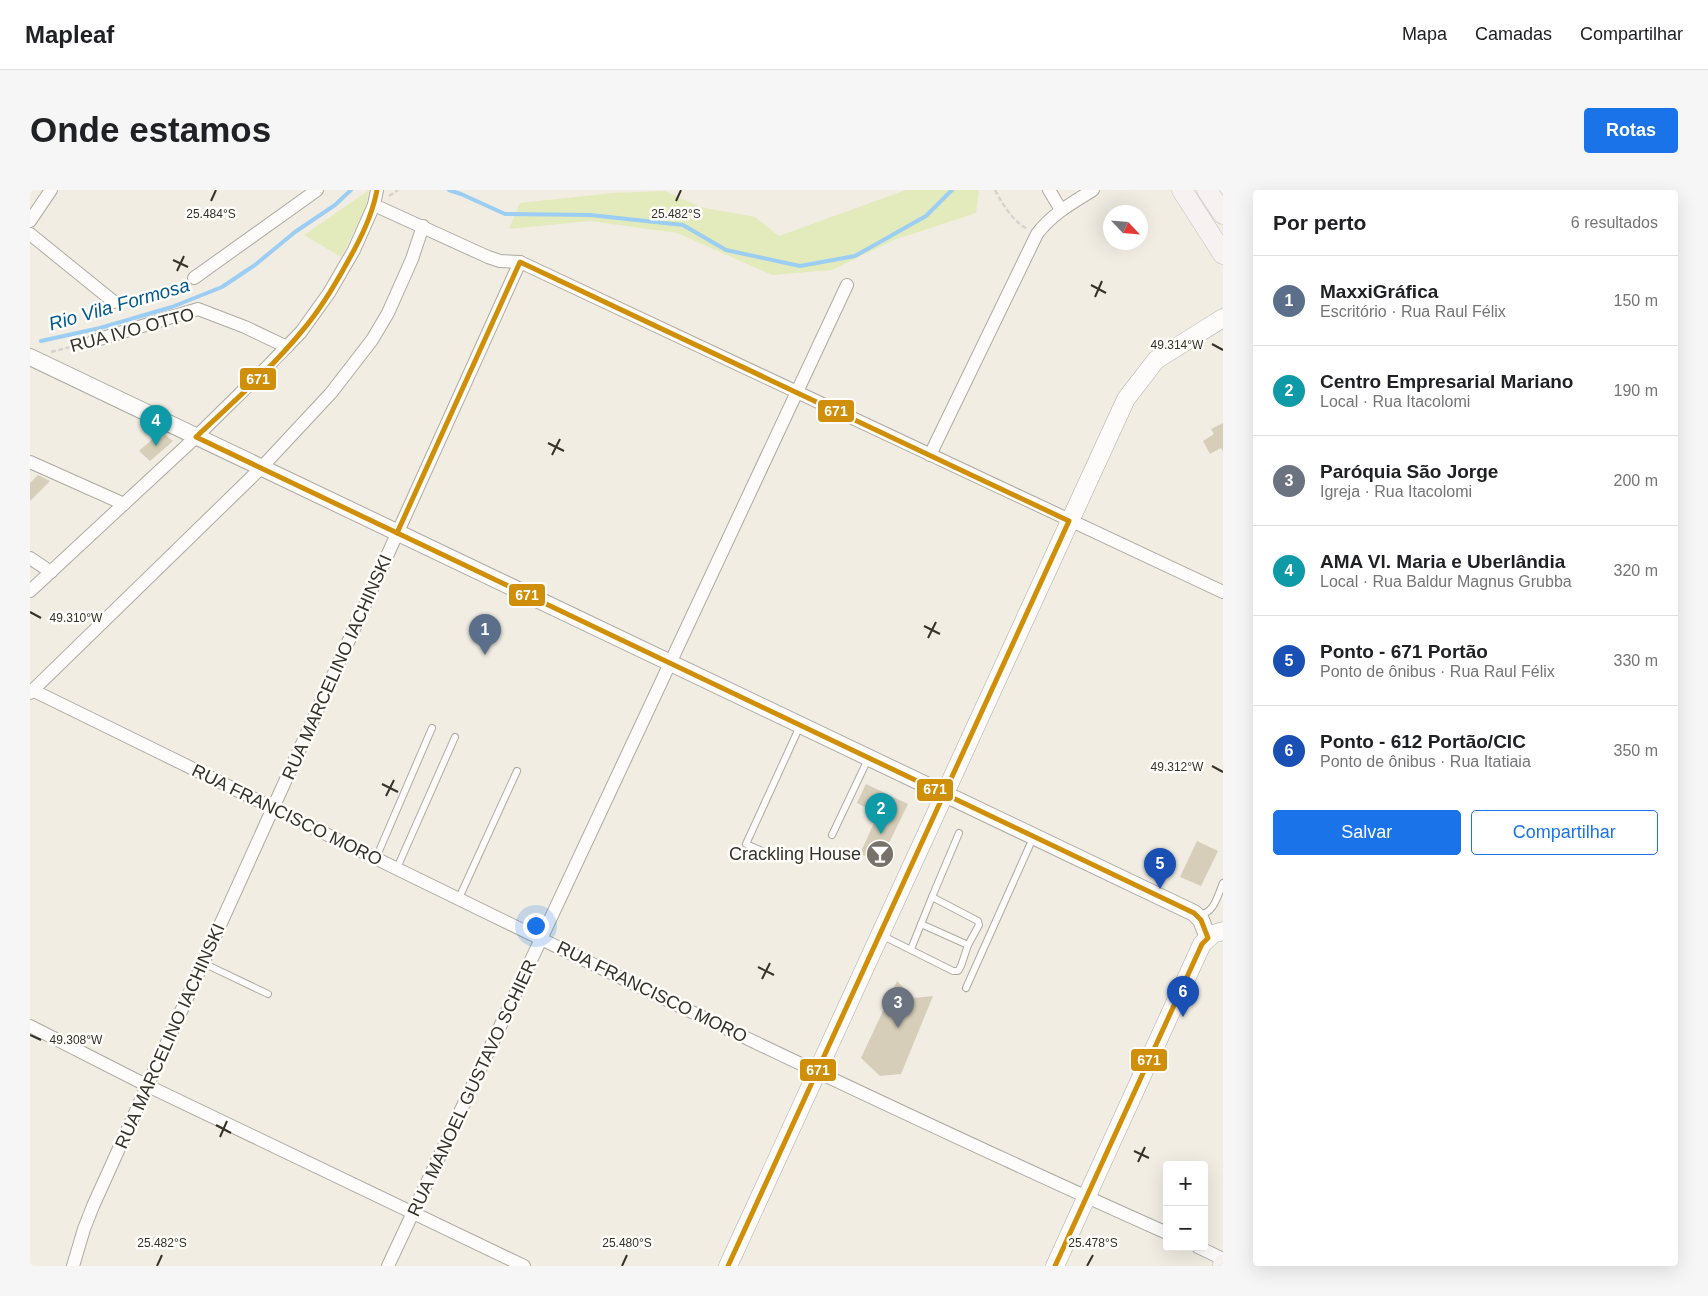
<!DOCTYPE html>
<html lang="pt">
<meta charset="utf-8">
<style>
body{margin:0;font-family:Arial,sans-serif;background:#f6f6f6;color:#202124}
.controls{position:absolute;right:15px;bottom:15px;display:grid;overflow:hidden;border-radius:5px;box-shadow:0 5px 20px #0002}
.controls button{width:45px;height:45px;display:grid;place-items:center;padding:0;border:0;border-bottom:1px solid #e0e0e0;background:#fff;color:#202124;font:25px sans-serif}
.compass{position:absolute;left:1073px;top:15px;width:45px;height:45px;border-radius:50%;background:#fff;box-shadow:0 5px 20px #0002;rotate:116deg}
.you{position:absolute;left:505px;top:735px;width:18px;height:18px;margin:-12px;border:4px solid #fff;border-radius:50%;background:#1a73e8;box-shadow:0 0 0 8px #1a73e833}
.badge{display:grid;place-items:center;width:32px;height:32px;border-radius:50%;background:#1a73e8;color:#fff;font-size:16px;font-weight:700}
.pin{position:absolute;translate:-50% -41px;filter:drop-shadow(0 1px 2px #0008)}
.pin::after{content:'';position:absolute;top:26px;width:18px;height:15px;background:inherit;clip-path:polygon(0 0,100% 0,50% 100%)}
.list{margin:0;padding:0;list-style:none}
h2{display:flex;justify-content:space-between;align-items:center;height:65px;margin:0;padding:0 20px;font-size:21px}
h2 small{font-size:16px;font-weight:400;color:#757577}
.list li{display:grid;grid-template-columns:32px 1fr auto;gap:15px;align-items:center;box-sizing:border-box;height:90px;padding:0 20px;border-top:1px solid #e0e0e0}
.list b{display:block;font-size:19px;white-space:nowrap}
.list p{margin:0;font-size:16px;white-space:nowrap;color:#757577}
.list em{font-size:16px;font-style:normal;color:#757577}
.actions{display:flex;gap:10px;padding:15px 20px}
.actions a{flex:1;padding:11px 0;border:1px solid #1a73e8;border-radius:5px;text-align:center;font-size:18px;color:#1a73e8}
.actions .main{background:#1a73e8;color:#fff}
.map{position:relative;flex:none;width:1193px;height:1076px;overflow:hidden;border-radius:5px}
header{display:flex;align-items:center;gap:30px;box-sizing:border-box;height:70px;padding:0 25px;background:#fff;border-bottom:1px solid #e0e0e0}
header strong{font-size:24px}
nav{display:flex;gap:28px;margin-inline-start:auto;font-size:18px}
.intro{display:flex;align-items:center;justify-content:space-between;box-sizing:border-box;height:120px;padding:0 30px}
h1{margin:0;font-size:35px}
.button{padding:12px 22px;border-radius:5px;background:#1a73e8;color:#fff;font-size:18px;font-weight:700}
main{display:flex;gap:30px;padding:0 30px}
aside{flex:1;background:#fff;border-radius:5px;box-shadow:0 5px 20px #0002}
.map>svg:first-child{display:block}
.green{fill:#e3eabb}
.lines{fill:none;stroke-linecap:round;stroke-linejoin:round}
.stream{stroke:#9ccdf3;stroke-width:4}
.building{fill:#d6ceb9}
.service-casing{stroke:#adaaa2;stroke-width:8}
.minor-casing{stroke:#adaaa2;stroke-width:14}
.tertiary-casing{stroke:#adaaa2;stroke-width:18}
.secondary-casing{stroke:#adaaa2;stroke-width:19}
.primary-casing{stroke:#c7beb9;stroke-width:21}
.path{stroke:#d4d3d0;stroke-width:2.5;stroke-dasharray:5 2.5;stroke-linecap:butt}
.service{stroke:#fdfcfb;stroke-width:6}
.minor{stroke:#fdfcfb;stroke-width:12}
.tertiary{stroke:#fdfcfb;stroke-width:16}
.secondary{stroke:#fdfcfb;stroke-width:18}
.primary{stroke:#f7f2f1;stroke-width:20}
.bus-1-casing{stroke:#fffefa;stroke-width:9}
.bus-1{stroke:#d08f09;stroke-width:5}
.ticks{fill:none;stroke:#35322b;stroke-width:2}
.labels{text-anchor:middle;stroke-width:5;stroke-linejoin:round;paint-order:stroke}
.street-label{font-size:18px;fill:#35322b;stroke:#fffefa}
.poi-label{font-size:18px;fill:#35322b;stroke:#fffefa;text-anchor:end}
.water-label{font-size:19px;font-style:italic;fill:#00598f;stroke:#fffefa}
.ticks-label{font-size:12px;text-anchor:middle;fill:#35322b;stroke:#fffefa;stroke-width:5;stroke-linejoin:round;paint-order:stroke}
.line-badge{stroke:#fffefa;stroke-width:2}
.badge-label{font-size:14px;text-anchor:middle;font-weight:bold;fill:#fff}
</style>
<header>
<strong>Mapleaf</strong>
<nav><a>Mapa</a><a>Camadas</a><a>Compartilhar</a></nav>
</header>
<div class="intro"><h1>Onde estamos</h1><a class="button">Rotas</a></div>
<main>
<div class="map">
<svg width="1193" height="1076" viewBox="0 0 1193 1076">
<rect width="100%" height="100%" fill="#f1ede3"/>
<g class="green">
<polygon points="339,0 335,20 311,67 274,45"/>
<polygon points="876,0 949,0 946,23 864,50 802,80 742,85 647,43 560,31 479,39 490,13 583,3 635,1 670,17 725,27 749,46"/>
</g>
<g class="lines">
<g class="stream">
<polyline points="419,0 431,4 475,24 560,25 653,35 696,60 770,76 825,66 896,26 922,0"/>
<polyline points="11,151 70,138 142,117 192,97 225,75 265,42 305,15 321,0"/>
</g>
</g>
<g class="building">
<polygon points="1193,233 1193,262 1191,258 1180,264 1173,251 1184,244 1181,239"/>
<polygon points="131,242 143,251 120,271 109,261"/>
<polygon points="8,285 20,291 0,311 0,293"/>
<polygon points="836,594 878,614 850,671 830,664 848,624 827,613"/>
<polygon points="1167,651 1188,661 1171,696 1150,687"/>
<polygon points="867,791 884,808 903,806 871,884 850,886 831,868"/>
</g>
<g class="lines">
<defs>
<g id="service">
<polyline points="802,645 838,569"/>
<polyline points="346,668 402,538"/>
<polyline points="748,668 716,654 770,536"/>
<polyline points="367,678 425,547"/>
<polyline points="902,707 929,643"/>
<polyline points="429,708 487,581"/>
<path d="M 1169,724 C 1184,725 1188,704 1193,693"/>
<polyline points="891,734 938,755"/>
<polyline points="851,745 923,781 928,781 931,776 938,755 949,735 948,731 902,707 881,759"/>
<polyline points="173,773 238,804"/>
<polyline points="936,798 1003,648"/>
</g>
<g id="minor">
<polyline points="1019,0 1031,20"/>
<polyline points="344,15 458,67 470,71 490,72 1193,402"/>
<polyline points="0,31 21,0"/>
<polyline points="0,44 84,112"/>
<polyline points="164,88 287,0"/>
<polyline points="63,151 168,119 215,137 257,157"/>
<path d="M 900,265 L 1007,44 C 1022,24 1042,13 1063,0"/>
<polyline points="0,272 94,314"/>
<polyline points="0,368 21,382"/>
<polyline points="0,401 166,247 237,177 271,142 299,103 324,60 344,15 347,0"/>
<path d="M 2,500 C 379,684 754,872 1137,1043"/>
<polyline points="0,503 231,278 301,203 342,150 358,123 382,69 393,36"/>
<polyline points="0,836 118,896 494,1076"/>
<polyline points="1168,1057 1193,1069"/>
<polyline points="43,1076 54,1039 63,1016 490,72"/>
<polyline points="358,1076 817,95"/>
</g>
<polyline id="tertiary" points="0,167 1164,723 1171,730 1178,748"/>
<g id="secondary">
<polyline points="698,1076 1096,209 1126,170 1193,128"/>
<polyline points="1025,1076 1172,754 1183,744 1193,741"/>
</g>
<g id="primary">
<polyline points="1152,0 1193,64"/>
<polyline points="1177,0 1193,24"/>
<polyline points="1193,1076 1193,1074"/>
</g>
</defs>
<use href="#service" class="service-casing"/>
<use href="#minor" class="minor-casing"/>
<use href="#tertiary" class="tertiary-casing"/>
<use href="#secondary" class="secondary-casing"/>
<use href="#primary" class="primary-casing"/>
<g class="path">
<path d="M 965,0 C 973,15 982,30 997,39"/>
<polyline points="359,6 368,0"/>
<polyline points="21,162 52,154"/>
</g>
<use href="#service" class="service"/>
<use href="#minor" class="minor"/>
<use href="#tertiary" class="tertiary"/>
<use href="#secondary" class="secondary"/>
<use href="#primary" class="primary"/>
<defs>
<g id="bus-1">
<path d="M 347,0 C 342,26 331,48 318,71 C 305,95 290,120 272,141 C 240,180 202,213 166,247 L 1164,723 L 1171,730 L 1178,748 L 1172,754 L 1025,1076"/>
<polyline points="367,343 490,72 1039,331 698,1076"/>
</g>
</defs>
<use href="#bus-1" class="bus-1-casing"/>
<use href="#bus-1" class="bus-1"/>
</g>
<path class="ticks" d="M 181,11 L 186,0M 646,11 L 651,0M 143,70 L 158,77M 147,81 L 154,66M 1061,95 L 1076,103M 1065,107 L 1072,91M 1182,154 L 1193,160M 518,253 L 534,261M 522,265 L 530,249M 0,422 L 11,428M 894,436 L 910,444M 898,448 L 906,432M 1182,576 L 1193,582M 352,594 L 368,602M 356,606 L 364,590M 728,777 L 744,785M 732,789 L 740,773M 0,845 L 11,850M 186,935 L 201,943M 190,947 L 197,931M 1104,961 L 1119,968M 1108,972 L 1115,957M 127,1076 L 132,1065M 592,1076 L 597,1065M 1057,1076 L 1063,1065"/>
<defs>
<symbol id="bar-disc" viewBox="-11 -11 22 22"><circle r="9.5" fill="#77736b" stroke="#fffefa"/><path d="M-6-5H6L.8 .8V4.5H3.5V6h-7V4.5H-.8V.8Z" fill="#fff"/></symbol>
</defs>
<g fill-rule="evenodd">
<use href="#bar-disc" x="834" y="648" width="32" height="32"/>
</g>
<g class="labels">
<g class="street-label">
<text transform="translate(102 140) rotate(-15)" y="6">RUA IVO OTTO</text>
<text transform="translate(307 477) rotate(-66)" y="6">RUA MARCELINO IACHINSKI</text>
<text transform="translate(257 625) rotate(26)" y="6">RUA FRANCISCO MORO</text>
<text transform="translate(622 802) rotate(26)" y="6">RUA FRANCISCO MORO</text>
<text transform="translate(140 846) rotate(-66)" y="6">RUA MARCELINO IACHINSKI</text>
<text transform="translate(442 898) rotate(-65)" y="6">RUA MANOEL GUSTAVO SCHIER</text>
</g>
<g class="poi-label">
<text x="831" y="670">Crackling House</text>
</g>
<g class="water-label">
<text transform="translate(89 114) rotate(-16)" y="7">Rio Vila Formosa</text>
</g>
</g>
<g class="ticks-label">
<text x="181" y="28">25.484°S</text>
<text x="646" y="28">25.482°S</text>
<text x="1147" y="159">49.314°W</text>
<text x="46" y="432">49.310°W</text>
<text x="1147" y="581">49.312°W</text>
<text x="46" y="854">49.308°W</text>
<text x="132" y="1057">25.482°S</text>
<text x="597" y="1057">25.480°S</text>
<text x="1063" y="1057">25.478°S</text>
</g>
<g class="line-badge">
<rect x="209" y="177" width="38" height="24" rx="5" fill="#d08f09"/>
<rect x="787" y="209" width="38" height="24" rx="5" fill="#d08f09"/>
<rect x="478" y="393" width="38" height="24" rx="5" fill="#d08f09"/>
<rect x="886" y="588" width="38" height="24" rx="5" fill="#d08f09"/>
<rect x="1100" y="858" width="38" height="24" rx="5" fill="#d08f09"/>
<rect x="769" y="868" width="38" height="24" rx="5" fill="#d08f09"/>
</g>
<g class="badge-label">
<text x="228" y="194">671</text>
<text x="806" y="226">671</text>
<text x="497" y="410">671</text>
<text x="905" y="604">671</text>
<text x="1119" y="875">671</text>
<text x="788" y="885">671</text>
</g>
</svg>
<div class="controls">
<button>+</button>
<button>−</button>
</div>
<svg class="compass" viewBox="-18 -18 36 36"><path d="M0-13l5 13h-10z" fill="#e53935"/><path d="M0 13l5-13h-10z" fill="#757577"/></svg>
<div class="you"></div>
<div class="pin badge" style="left:455px;top:465px;background:#5c6f8a">1</div>
<div class="pin badge" style="left:851px;top:644px;background:#0f9aa8">2</div>
<div class="pin badge" style="left:868px;top:838px;background:#6b7280">3</div>
<div class="pin badge" style="left:126px;top:256px;background:#0f9aa8">4</div>
<div class="pin badge" style="left:1130px;top:699px;background:#1a4fb4">5</div>
<div class="pin badge" style="left:1153px;top:827px;background:#1a4fb4">6</div>
</div>
<aside>
<h2>Por perto<small>6 resultados</small></h2>
<ul class="list">
<li><span class="badge" style="background:#5c6f8a">1</span><div><b>MaxxiGráfica</b><p>Escritório · Rua Raul Félix</p></div><em>150 m</em></li>
<li><span class="badge" style="background:#0f9aa8">2</span><div><b>Centro Empresarial Mariano</b><p>Local · Rua Itacolomi</p></div><em>190 m</em></li>
<li><span class="badge" style="background:#6b7280">3</span><div><b>Paróquia São Jorge</b><p>Igreja · Rua Itacolomi</p></div><em>200 m</em></li>
<li><span class="badge" style="background:#0f9aa8">4</span><div><b>AMA Vl. Maria e Uberlândia</b><p>Local · Rua Baldur Magnus Grubba</p></div><em>320 m</em></li>
<li><span class="badge" style="background:#1a4fb4">5</span><div><b>Ponto - 671 Portão</b><p>Ponto de ônibus · Rua Raul Félix</p></div><em>330 m</em></li>
<li><span class="badge" style="background:#1a4fb4">6</span><div><b>Ponto - 612 Portão/CIC</b><p>Ponto de ônibus · Rua Itatiaia</p></div><em>350 m</em></li>
</ul>
<div class="actions"><a class="main">Salvar</a><a>Compartilhar</a></div>
</aside>
</main>
